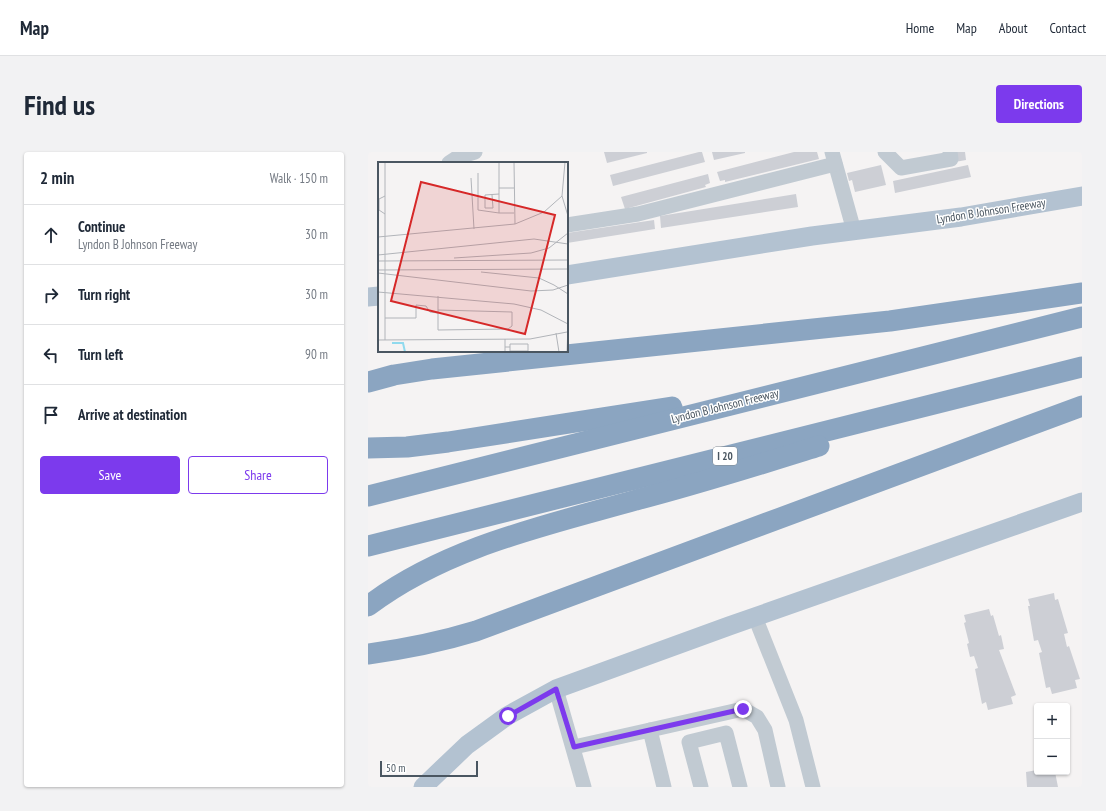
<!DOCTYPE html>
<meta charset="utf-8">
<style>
body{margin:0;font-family:"PT Sans Narrow",sans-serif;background:#f2f2f3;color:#1f2937}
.controls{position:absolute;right:12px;bottom:12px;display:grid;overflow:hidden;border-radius:4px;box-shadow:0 1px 3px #0004}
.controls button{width:36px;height:36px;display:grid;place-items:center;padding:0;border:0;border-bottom:1px solid #e0e1e3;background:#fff;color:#1f2937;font:20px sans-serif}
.scale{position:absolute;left:12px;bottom:10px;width:98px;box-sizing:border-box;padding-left:4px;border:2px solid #4a5661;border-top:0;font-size:11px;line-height:14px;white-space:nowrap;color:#4a5661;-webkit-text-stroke:3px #fff;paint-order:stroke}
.stop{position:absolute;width:12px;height:12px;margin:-9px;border:3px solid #7c3aed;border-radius:50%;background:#fff}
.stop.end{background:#7c3aed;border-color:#fff;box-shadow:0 1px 4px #0008}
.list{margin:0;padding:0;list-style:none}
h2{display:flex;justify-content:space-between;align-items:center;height:52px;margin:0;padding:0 16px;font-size:17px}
h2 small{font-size:13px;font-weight:400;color:#747a83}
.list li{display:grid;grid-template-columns:26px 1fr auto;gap:12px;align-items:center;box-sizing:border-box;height:60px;padding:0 16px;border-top:1px solid #e0e1e3}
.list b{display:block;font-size:15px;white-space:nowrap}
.list p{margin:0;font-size:13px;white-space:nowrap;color:#747a83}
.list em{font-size:13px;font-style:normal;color:#747a83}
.actions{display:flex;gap:8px;padding:12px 16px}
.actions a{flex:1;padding:9px 0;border:1px solid #7c3aed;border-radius:4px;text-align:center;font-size:14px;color:#7c3aed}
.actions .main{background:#7c3aed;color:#fff}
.icon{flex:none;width:22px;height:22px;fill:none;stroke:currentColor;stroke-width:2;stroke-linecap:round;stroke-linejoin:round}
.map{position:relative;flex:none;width:714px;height:635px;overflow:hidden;border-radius:4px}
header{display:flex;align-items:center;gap:24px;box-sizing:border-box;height:56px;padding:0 20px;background:#fff;border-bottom:1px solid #e0e1e3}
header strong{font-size:19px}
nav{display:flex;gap:22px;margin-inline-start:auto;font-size:14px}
.intro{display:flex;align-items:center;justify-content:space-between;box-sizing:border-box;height:96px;padding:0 24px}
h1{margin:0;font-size:28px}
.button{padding:10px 18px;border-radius:4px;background:#7c3aed;color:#fff;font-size:14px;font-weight:700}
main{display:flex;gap:24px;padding:0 24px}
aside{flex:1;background:#fff;border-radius:4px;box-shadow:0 1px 3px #0004}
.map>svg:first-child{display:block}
.building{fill:#cdcfd5}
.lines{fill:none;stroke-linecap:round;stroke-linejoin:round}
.minor{stroke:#c1cad2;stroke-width:15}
.major{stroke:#b3c2d1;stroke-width:19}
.highway{stroke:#8ba5c1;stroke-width:21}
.route{stroke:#7c3aed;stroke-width:5}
.labels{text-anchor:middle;stroke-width:3;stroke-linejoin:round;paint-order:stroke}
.shield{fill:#fff;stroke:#808990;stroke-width:1}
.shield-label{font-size:11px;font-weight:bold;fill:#4a5661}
.street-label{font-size:12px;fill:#4a5661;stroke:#fff}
.inset-river{fill:none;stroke:#90daee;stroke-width:2}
.inset-road{fill:none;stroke:#b1b4b9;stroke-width:1}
.view{fill:#d62828;fill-opacity:0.15;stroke:#d62828;stroke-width:2}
.inset-edge{fill:none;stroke:#4a5661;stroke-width:2}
</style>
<header>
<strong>Map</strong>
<nav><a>Home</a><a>Map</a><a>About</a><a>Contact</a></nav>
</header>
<div class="intro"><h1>Find us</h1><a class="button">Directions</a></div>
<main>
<aside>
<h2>2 min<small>Walk · 150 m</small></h2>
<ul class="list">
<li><svg class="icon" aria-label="ahead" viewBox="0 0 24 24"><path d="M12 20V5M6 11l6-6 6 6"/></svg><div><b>Continue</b><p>Lyndon B Johnson Freeway</p></div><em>30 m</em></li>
<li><svg class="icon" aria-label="right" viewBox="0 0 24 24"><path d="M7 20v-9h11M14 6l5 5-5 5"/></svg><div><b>Turn right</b></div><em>30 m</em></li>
<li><svg class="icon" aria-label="left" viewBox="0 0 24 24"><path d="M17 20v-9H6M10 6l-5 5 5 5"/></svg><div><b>Turn left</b></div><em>90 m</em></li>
<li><svg class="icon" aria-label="arrive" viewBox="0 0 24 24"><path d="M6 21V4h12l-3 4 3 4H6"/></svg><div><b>Arrive at destination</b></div></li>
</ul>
<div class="actions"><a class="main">Save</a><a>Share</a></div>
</aside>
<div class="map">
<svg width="714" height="635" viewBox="0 0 714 635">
<rect width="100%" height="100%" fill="#f5f3f3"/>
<g class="building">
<polygon points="236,0 279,0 279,1 239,11"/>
<polygon points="331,0 334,0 337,10 245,34 242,23"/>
<polygon points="344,0 377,0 377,1 346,8"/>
<polygon points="426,0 449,0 451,7 357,30 357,28 352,29 349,20"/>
<polygon points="585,0 597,0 598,8 587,10"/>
<polygon points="513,13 518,33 487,40 484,28 481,29 479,21"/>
<polygon points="600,13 603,25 527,41 525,29"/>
<polygon points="340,22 342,31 337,33 338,35 257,57 253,45"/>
<polygon points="428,42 430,55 293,76 292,64"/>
<polygon points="286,68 287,77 199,91 199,81"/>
<polygon points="686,441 687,448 690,447 700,481 696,482 699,495 701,494 712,527 707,528 709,536 684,542 682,535 678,536 671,501 674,500 670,488 666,489 660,454 662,454 660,447"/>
<polygon points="621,457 623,464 625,463 631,484 633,483 636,497 631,498 648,543 643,545 645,552 620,558 618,550 614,552 607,517 610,516 606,504 602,505 599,492 601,491 596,471 598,470 596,463"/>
<polygon points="669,618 669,620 687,620 690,635 659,635 658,620"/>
</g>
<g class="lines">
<g class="minor">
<polyline points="464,0 486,79"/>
<polyline points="517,0 533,16 583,7 582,0"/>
<polyline points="81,11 90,5 107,0"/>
<polyline points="199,73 270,62 467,12"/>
<polyline points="387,465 428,568 445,635"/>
<polyline points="188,537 216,635"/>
<polyline points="282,578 375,557 389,565 397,578 410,635"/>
<polyline points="206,595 282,578 296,635"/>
<polyline points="333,635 321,590 358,581 372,635"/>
</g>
<g class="major">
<polyline points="199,123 444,84 593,65 714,44"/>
<polyline points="0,145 11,144"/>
<polyline points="55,635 99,593 139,564 188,537 361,474 714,350"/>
</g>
<g class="highway">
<polyline points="0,230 26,223 64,217 522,169 714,141"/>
<polyline points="0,296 39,295 80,290 304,255"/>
<polyline points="0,344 714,165"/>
<polyline points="0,394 714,215"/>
<path d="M 0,454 C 78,395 176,374 268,348 C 330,332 390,313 451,294"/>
<path d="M 0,502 C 37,497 72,490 108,479 L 714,254"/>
</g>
</g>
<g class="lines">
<polyline class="route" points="140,564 188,537 206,595 375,557"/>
</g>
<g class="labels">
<rect class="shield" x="345" y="295" width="24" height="18" rx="3"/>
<g class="shield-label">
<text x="357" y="308">I 20</text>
</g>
<g class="street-label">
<text transform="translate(623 59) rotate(-9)" y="4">Lyndon B Johnson Freeway</text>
<text transform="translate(357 254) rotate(-14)" y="4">Lyndon B Johnson Freeway</text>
</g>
</g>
<g transform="translate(10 10)">
<rect width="190" height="190" fill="#f5f3f3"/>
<path class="inset-river" d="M 14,181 L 25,181 L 27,190"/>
<path class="inset-road" d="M 121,0 L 121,51 L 136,51M 136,0 L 137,62M 187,0 L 184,34 L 190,54M 100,11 L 100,48 L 121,51M 93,16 L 96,67M 121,26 L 136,26M 114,33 L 115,46 L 107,46 L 107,33 L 121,32M 7,34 L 1,37 L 1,48 L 7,52M 0,75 L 137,62 L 166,50 L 184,34M 0,93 L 156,77 L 190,82M 76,96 L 153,91 L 171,86 L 190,71M 0,99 L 190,98M 0,108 L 190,107M 103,110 L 161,116 L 176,123 L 190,132M 0,111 L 153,129 L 175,128 L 190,123M 0,130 L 136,142 L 163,148 L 190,162M 60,148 L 134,150 L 134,164 L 130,167 L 60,168 L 60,151M 7,156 L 38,156 L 38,143 L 48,144 L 52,150 L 60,151 L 60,134M 178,171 L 181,190M 127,177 L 127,190M 0,178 L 152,177 L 189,170M 7,178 L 7,0M 127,185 L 132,185 L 132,182 L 150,182 L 150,189 L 132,189 L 132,185M 189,190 L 190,163"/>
<path class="view" d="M 43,20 L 177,53 L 147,172 L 13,139 Z"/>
<rect width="190" height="190" class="inset-edge"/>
</g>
</svg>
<div class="controls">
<button>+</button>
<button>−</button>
</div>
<div class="scale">50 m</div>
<div class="stop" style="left:140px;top:564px"></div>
<div class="stop end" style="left:375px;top:557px"></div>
</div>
</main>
